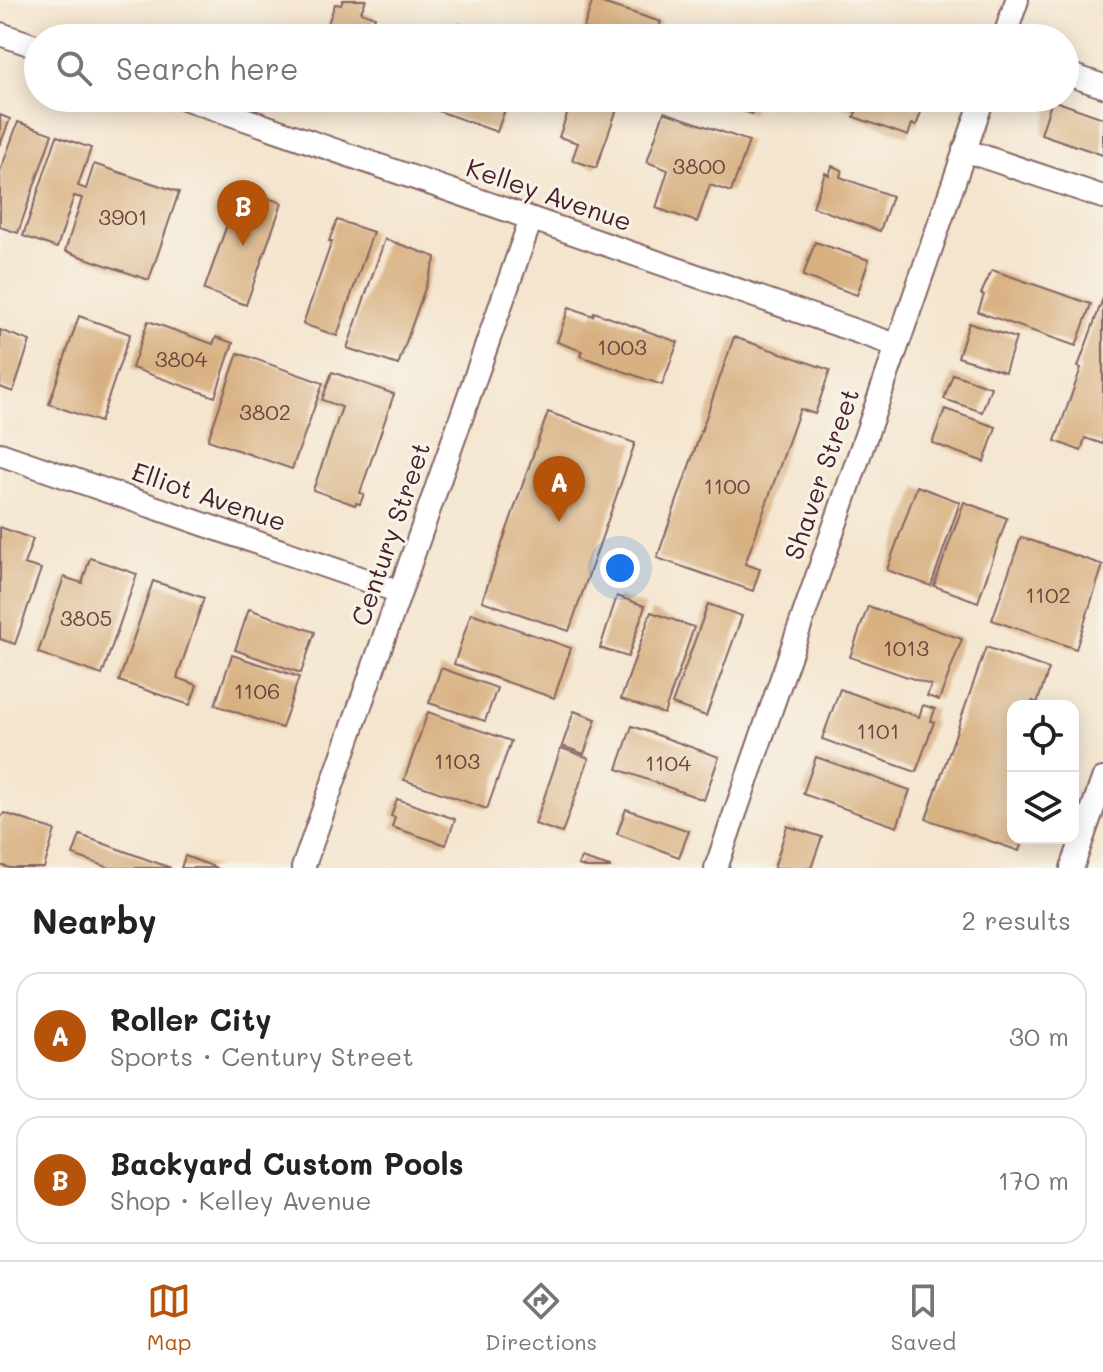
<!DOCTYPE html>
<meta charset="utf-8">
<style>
body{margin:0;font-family:Mali,sans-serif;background:#f2f2f2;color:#222}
.controls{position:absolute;right:24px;bottom:24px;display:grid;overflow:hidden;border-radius:16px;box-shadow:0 4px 20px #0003}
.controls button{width:72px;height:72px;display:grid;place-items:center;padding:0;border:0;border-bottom:2px solid #e0e0e0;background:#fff;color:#222;font:40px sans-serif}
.you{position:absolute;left:620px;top:568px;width:28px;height:28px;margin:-20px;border:6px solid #fff;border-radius:50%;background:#1a73e8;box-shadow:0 0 0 12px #1a73e833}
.badge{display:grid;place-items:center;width:52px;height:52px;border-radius:50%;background:#b45309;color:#fff;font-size:26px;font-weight:700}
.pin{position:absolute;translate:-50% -66px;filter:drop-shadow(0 2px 4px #0008)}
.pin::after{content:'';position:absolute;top:42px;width:28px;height:24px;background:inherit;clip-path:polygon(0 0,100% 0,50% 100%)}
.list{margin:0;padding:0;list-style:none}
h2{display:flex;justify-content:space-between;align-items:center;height:104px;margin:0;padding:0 32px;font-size:34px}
h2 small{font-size:26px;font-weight:400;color:#767676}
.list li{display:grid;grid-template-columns:52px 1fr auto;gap:24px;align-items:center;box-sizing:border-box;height:128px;margin:0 16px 16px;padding:0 16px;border:2px solid #e0e0e0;border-radius:24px}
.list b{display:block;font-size:30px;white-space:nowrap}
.list p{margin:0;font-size:26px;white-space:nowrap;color:#767676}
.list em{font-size:26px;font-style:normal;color:#767676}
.icon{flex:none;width:44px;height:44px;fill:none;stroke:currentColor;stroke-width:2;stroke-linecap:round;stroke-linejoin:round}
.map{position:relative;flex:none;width:1103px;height:868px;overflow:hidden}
.search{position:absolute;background:#fff;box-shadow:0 4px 20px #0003;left:24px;right:24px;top:24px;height:88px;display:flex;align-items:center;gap:20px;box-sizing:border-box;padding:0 28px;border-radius:44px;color:#767676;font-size:30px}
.sheet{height:392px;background:#fff}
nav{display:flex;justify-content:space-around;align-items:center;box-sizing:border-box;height:112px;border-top:2px solid #e0e0e0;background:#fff;font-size:22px;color:#767676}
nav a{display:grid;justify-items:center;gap:4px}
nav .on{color:#b45309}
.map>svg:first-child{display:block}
.building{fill:#d8b182}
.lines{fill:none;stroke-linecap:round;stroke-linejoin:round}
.minor-casing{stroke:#866464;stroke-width:26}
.minor{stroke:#fff;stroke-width:22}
.labels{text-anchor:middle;stroke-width:6;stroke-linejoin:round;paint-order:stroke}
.number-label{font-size:22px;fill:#6e4441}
.street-label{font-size:26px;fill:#4a1f2b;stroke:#f7f3e8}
</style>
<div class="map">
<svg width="1103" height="868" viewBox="0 0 1103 868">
<rect width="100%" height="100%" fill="#f7f3e8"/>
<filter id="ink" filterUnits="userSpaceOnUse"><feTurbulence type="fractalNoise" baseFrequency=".0125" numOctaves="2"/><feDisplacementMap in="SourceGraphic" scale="16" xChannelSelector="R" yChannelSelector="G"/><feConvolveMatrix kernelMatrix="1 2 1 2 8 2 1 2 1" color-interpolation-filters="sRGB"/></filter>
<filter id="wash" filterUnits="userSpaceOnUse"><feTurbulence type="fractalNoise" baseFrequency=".006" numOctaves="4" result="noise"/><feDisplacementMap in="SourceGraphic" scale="32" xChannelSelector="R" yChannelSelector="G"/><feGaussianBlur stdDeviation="1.8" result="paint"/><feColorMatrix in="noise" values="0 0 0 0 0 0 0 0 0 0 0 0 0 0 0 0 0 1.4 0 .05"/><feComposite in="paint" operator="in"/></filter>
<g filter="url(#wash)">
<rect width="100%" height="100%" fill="#f4e5ce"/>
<g id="blocks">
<g class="building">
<polygon points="343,0 366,0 361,12 375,17 367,38 323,38 335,4 341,5"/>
<polygon points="593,0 661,22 655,38 580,38"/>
<polygon points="459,24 497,38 454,38"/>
<polygon points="433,98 509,98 497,132 430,108"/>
<polygon points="573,98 621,98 596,168 572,160 578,143 559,137"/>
<polygon points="708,98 757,98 752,114"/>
<polygon points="818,98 897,99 926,98 916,126 912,124 908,136 854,117 856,112"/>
<polygon points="1028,98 1047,98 1045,104"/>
<polygon points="1052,100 1103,118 1103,155 1041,134"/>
<polygon points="664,112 749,141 731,192 710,185 697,222 656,208 668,170 647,162"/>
<polygon points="0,115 10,119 0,145"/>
<polygon points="18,122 52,134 18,233 0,227 0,172"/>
<polygon points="57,136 91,148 78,186 86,189 94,164 179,192 149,280 65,251 82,198 74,196 57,248 23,236"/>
<polygon points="832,166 842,170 840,177 892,196 880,231 813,207 825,173 829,175"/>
<polygon points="240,188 282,203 246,305 204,290"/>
<polygon points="337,220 373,232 337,336 303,324 332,241 329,241"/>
<polygon points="385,239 436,257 398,365 347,348"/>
<polygon points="815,242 869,260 857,295 803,276"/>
<polygon points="992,270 1091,304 1076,346 978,312 984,295 981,294"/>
<polygon points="1103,298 1103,444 1085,438 1081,451 1055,441 1081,368 1078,367"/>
<polygon points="569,307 593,316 594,312 678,342 662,385 580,356 582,351 557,342"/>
<polygon points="79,316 130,334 100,422 49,404"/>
<polygon points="148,321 213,344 216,337 233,343 215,397 132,368"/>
<polygon points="969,323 1016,338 1005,372 958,357"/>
<polygon points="0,330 30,341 13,392 0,387"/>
<polygon points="734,337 830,370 815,414 800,409 745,564 760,569 753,591 657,558"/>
<polygon points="238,353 323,383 292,469 208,440"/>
<polygon points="332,372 394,394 360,493 364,494 360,504 356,503 355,505 313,490 342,407 322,400"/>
<polygon points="953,374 991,387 982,412 944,399"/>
<polygon points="945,409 996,427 984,462 932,443"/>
<polygon points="548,412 635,443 569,631 482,601"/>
<polygon points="917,486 960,502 931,586 887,570"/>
<polygon points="964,502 1007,518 978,602 934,586"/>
<polygon points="0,527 33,539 24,564 41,569 15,644 0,639"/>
<polygon points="1021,537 1103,565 1076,649 992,620"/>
<polygon points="90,558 137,574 102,675 38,653 64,577 82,583"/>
<polygon points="153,581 204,598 177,678 197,685 190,705 119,681"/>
<polygon points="617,596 645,606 628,657 600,648"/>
<polygon points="708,604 742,616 706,716 672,704"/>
<polygon points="868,606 962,639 939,700 927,696 931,685 850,657"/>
<polygon points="249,609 315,632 301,673 235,650"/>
<polygon points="651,612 694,627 664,714 621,699"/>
<polygon points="471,613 571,648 554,698 454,664"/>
<polygon points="986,647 1049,669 1037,703 1033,701 1031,706 1013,706 1013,838 1023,838 1019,851 926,819"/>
<polygon points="232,655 299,677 282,728 215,705"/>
<polygon points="441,668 497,688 485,721 429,703"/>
<polygon points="840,689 919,717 923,705 935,709 931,721 934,722 916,772 822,739"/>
<polygon points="574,711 596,719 584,754 562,746"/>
<polygon points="428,712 511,741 487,809 404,780"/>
<polygon points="632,726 719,757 704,800 617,769"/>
<polygon points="561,748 589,758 562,833 535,824"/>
<polygon points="816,757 910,790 897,827 803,794"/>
<polygon points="397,799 455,819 446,845 392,827 395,817 391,816"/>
<polygon points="626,809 689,831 679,857 617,834"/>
<polygon points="4,813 55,830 44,868 10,868 0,865 0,819"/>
<polygon points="787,826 822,837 811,868 774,868"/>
<polygon points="80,835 171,868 110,868 73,855"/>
<polygon points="185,856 217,868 181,868"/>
<polygon points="581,858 610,867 610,868 587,868 578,865"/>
</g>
</g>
</g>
<g filter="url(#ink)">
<use href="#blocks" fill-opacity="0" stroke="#866464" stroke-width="2"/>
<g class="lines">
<defs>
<g id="minor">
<polyline points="0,34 38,47"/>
<polyline points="1004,38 1017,0"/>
<polyline points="1065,73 1103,86"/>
<polyline points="184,98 896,345"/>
<polyline points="964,150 1103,197"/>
<polyline points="0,454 400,592"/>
<polyline points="303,868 531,219"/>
<polyline points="716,868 983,98"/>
<polyline points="1072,868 1103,779"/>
</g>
</defs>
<use href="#minor" class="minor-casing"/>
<use href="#minor" class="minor"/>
</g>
</g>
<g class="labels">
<g class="number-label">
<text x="699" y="174">3800</text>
<text x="123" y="225">3901</text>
<text x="622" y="355">1003</text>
<text x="181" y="367">3804</text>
<text x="265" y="420">3802</text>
<text x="727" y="494">1100</text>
<text x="1048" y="603">1102</text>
<text x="86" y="626">3805</text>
<text x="906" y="656">1013</text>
<text x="257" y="699">1106</text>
<text x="878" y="739">1101</text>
<text x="457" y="769">1103</text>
<text x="668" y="771">1104</text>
</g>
<g class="street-label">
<text transform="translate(549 195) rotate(19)" y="9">Kelley Avenue</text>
<text transform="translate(822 474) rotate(-71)" y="9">Shaver Street</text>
<text transform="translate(209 497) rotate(19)" y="9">Elliot Avenue</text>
<text transform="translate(391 534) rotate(-71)" y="9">Century Street</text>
</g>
</g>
</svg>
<div class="controls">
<button><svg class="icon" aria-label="locate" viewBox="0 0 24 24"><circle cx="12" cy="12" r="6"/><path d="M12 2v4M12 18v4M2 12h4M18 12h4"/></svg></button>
<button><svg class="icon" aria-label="layers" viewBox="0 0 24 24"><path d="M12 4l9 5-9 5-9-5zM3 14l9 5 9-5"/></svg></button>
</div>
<div class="you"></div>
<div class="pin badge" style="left:559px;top:522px">A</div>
<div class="pin badge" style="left:243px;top:246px">B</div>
<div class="search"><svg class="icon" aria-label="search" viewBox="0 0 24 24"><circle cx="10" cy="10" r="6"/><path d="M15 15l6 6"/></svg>Search here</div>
</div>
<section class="sheet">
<h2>Nearby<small>2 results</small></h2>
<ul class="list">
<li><span class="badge">A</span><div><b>Roller City</b><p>Sports · Century Street</p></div><em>30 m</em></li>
<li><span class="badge">B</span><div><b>Backyard Custom Pools</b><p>Shop · Kelley Avenue</p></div><em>170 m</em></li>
</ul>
</section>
<nav>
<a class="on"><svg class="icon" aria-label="map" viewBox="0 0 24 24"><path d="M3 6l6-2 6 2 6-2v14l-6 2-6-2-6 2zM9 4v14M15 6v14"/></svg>Map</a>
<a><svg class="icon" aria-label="directions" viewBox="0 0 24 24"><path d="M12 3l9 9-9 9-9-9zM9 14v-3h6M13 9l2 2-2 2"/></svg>Directions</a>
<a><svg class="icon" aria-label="saved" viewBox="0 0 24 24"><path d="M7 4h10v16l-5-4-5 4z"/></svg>Saved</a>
</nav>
